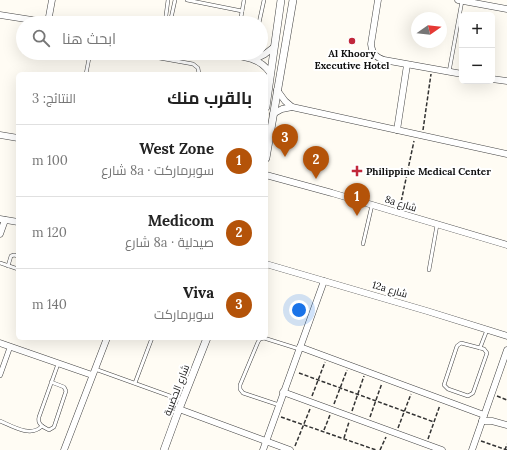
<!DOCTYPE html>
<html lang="ar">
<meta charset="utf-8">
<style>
body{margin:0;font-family:Lora,Cairo,serif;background:#f6f6f6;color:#222;direction:rtl}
.controls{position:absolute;right:12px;top:12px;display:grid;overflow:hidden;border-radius:6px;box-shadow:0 4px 16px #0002}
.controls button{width:36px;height:36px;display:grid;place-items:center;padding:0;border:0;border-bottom:1px solid #e0e0e0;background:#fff;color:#222;font:20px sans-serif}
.compass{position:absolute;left:411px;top:12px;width:36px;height:36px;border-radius:50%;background:#fff;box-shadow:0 4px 16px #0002;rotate:76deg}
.you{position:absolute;left:299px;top:310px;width:14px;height:14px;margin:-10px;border:3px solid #fff;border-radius:50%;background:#1a73e8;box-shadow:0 0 0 6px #1a73e833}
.badge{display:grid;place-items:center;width:26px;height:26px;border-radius:50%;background:#b45309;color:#fff;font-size:13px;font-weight:700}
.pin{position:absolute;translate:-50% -33px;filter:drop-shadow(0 1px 2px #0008)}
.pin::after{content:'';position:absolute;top:21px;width:14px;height:12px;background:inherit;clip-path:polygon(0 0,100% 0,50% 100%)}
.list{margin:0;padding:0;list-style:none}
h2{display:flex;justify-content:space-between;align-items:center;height:52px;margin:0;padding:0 16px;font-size:17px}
h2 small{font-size:13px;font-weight:400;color:#767676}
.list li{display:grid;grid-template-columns:26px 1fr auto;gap:12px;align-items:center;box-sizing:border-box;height:72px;padding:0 16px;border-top:1px solid #e0e0e0}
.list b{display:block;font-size:15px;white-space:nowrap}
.list p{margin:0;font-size:13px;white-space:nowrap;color:#767676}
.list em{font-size:13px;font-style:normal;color:#767676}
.icon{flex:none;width:22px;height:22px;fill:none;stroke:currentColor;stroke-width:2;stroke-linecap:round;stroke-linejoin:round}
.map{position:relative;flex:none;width:507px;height:450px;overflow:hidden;direction:ltr}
.search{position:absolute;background:#fff;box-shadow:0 4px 16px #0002;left:16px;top:16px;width:252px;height:44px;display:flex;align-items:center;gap:10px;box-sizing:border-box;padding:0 14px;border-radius:22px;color:#767676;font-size:15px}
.panel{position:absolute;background:#fff;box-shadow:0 4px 16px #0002;left:16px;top:72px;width:252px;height:268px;border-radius:6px;direction:rtl}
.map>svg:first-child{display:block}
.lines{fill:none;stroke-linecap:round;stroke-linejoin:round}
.service-casing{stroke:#434343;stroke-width:4}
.pedestrian-casing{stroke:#434343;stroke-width:5.5}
.minor-casing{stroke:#434343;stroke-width:7}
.tertiary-casing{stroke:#434343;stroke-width:8}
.path{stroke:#323232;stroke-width:1.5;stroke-dasharray:4 2;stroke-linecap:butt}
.service{stroke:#fff;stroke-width:3}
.pedestrian{stroke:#fff;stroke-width:4.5}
.minor{stroke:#fff;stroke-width:6}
.tertiary{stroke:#fff;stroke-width:7}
.poi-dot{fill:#c1273a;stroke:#fff;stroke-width:1.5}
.labels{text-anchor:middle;stroke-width:4;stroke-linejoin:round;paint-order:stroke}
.poi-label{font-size:10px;font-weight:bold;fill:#101010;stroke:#fff}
.street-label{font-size:10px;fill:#101010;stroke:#fff}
</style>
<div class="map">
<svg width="507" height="450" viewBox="0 0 507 450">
<rect width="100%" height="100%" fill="#fffcf4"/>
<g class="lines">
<defs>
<g id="service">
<polyline points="187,0 242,11"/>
<polyline points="165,23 168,0"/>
<polyline points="170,23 175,0"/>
<polyline points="240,23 244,0"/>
<polyline points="259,23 264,0"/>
<polyline points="131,53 193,64 198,68 199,74"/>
<polyline points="449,72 462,1"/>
<polyline points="86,74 90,53"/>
<polyline points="363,244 372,205"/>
<polyline points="0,263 18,269"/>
<polyline points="8,266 11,256 14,255 18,256"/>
<polyline points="429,270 437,225"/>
<polyline points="264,338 260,339 258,342 240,385 240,389 243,393 279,405"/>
<polyline points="264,338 299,349"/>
<polygon points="461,343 484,349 487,353 473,393 468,396 448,389 444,385 457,346"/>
<polyline points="480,348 487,330"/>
<polyline points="95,369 181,400"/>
<path d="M 51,382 L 64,387 L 66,391 L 54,427 L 49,430 C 43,427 37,424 39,417 L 58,364"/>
<polyline points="135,383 152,338"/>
<path d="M 0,421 C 12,426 31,438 42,426"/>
</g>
<polyline id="pedestrian" points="0,375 10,347"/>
<g id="minor">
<path d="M 378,0 L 371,44 C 372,53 375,57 384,60 L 462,74"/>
<polyline points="458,0 507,9"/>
<polyline points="0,15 51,23"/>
<polyline points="48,22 52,0"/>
<path d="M 217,53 C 235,56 259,55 270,73"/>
<polyline points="255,59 265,54 274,47"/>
<polyline points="492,79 507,81"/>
<polyline points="277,90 285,101 292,107 507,154"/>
<polyline points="273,114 282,109 292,107"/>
<polyline points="397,130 407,65"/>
<polyline points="0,135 18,138"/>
<polyline points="266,175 332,193 507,245"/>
<polyline points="0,219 18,222"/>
<polyline points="0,234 5,220"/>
<polyline points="266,264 427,311 507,336"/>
<polyline points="0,343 92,375"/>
<polyline points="300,347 484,415"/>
<polyline points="283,392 442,450"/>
<polyline points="179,409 290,450"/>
<polyline points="482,421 492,421 507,425"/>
<polyline points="64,450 107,338"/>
<polyline points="263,450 324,281"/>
<polyline points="472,450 507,350"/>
</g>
<g id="tertiary">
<polyline points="266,107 281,0"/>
<polyline points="266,158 293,0"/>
<polyline points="164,450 179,409 207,338"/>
</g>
</defs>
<use href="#service" class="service-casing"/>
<use href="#pedestrian" class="pedestrian-casing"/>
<use href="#minor" class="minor-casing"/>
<use href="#tertiary" class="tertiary-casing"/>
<g class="path">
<polyline points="423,130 431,74"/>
<polyline points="400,207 414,141"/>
<polyline points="299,373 434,422"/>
<polyline points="312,396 325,362"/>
<polyline points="497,396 507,400"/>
<polyline points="334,404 347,370"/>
<polyline points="352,411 364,376"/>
<polyline points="281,417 376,450"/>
<polyline points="370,417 382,383"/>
<polyline points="398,428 411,394"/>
<polyline points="324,430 330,415"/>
<polyline points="344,438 349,422"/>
<polyline points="428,439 440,405"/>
<polyline points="481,441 507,450"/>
<polyline points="295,446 310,409"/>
<polyline points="380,450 386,437"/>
<polyline points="505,450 507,444"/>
</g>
<use href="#service" class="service"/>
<use href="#pedestrian" class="pedestrian"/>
<use href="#minor" class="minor"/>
<use href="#tertiary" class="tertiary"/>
</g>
<g class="poi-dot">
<circle cx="352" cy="41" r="4"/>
<path d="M355 165h4v4h4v4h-4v4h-4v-4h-4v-4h4z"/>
</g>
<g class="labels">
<g class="poi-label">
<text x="352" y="57">Al Khoory<tspan x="352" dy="12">Executive Hotel</tspan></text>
<text x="366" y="175" text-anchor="start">Philippine Medical Center</text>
</g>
<g class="street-label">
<text transform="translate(401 203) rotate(17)" y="4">8a شارع</text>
<text transform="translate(390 289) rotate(16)" y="4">12a شارع</text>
<text transform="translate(176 390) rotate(-69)" y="4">شارع الحضيبة</text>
</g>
</g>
</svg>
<div class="controls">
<button>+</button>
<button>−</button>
</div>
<svg class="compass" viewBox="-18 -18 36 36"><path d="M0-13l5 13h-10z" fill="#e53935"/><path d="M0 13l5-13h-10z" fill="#767676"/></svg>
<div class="you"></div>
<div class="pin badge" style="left:357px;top:216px">1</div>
<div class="pin badge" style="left:316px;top:179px">2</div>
<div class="pin badge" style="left:285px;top:157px">3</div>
<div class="search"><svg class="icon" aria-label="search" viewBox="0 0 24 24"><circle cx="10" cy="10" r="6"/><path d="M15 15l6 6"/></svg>ابحث هنا</div>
<section class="panel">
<h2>بالقرب منك<small>النتائج: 3</small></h2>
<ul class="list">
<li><span class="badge">1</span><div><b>West Zone</b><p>سوبرماركت · 8a شارع</p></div><em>100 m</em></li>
<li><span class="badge">2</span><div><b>Medicom</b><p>صيدلية · 8a شارع</p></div><em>120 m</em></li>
<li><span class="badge">3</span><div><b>Viva</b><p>سوبرماركت</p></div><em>140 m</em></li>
</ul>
</section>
</div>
